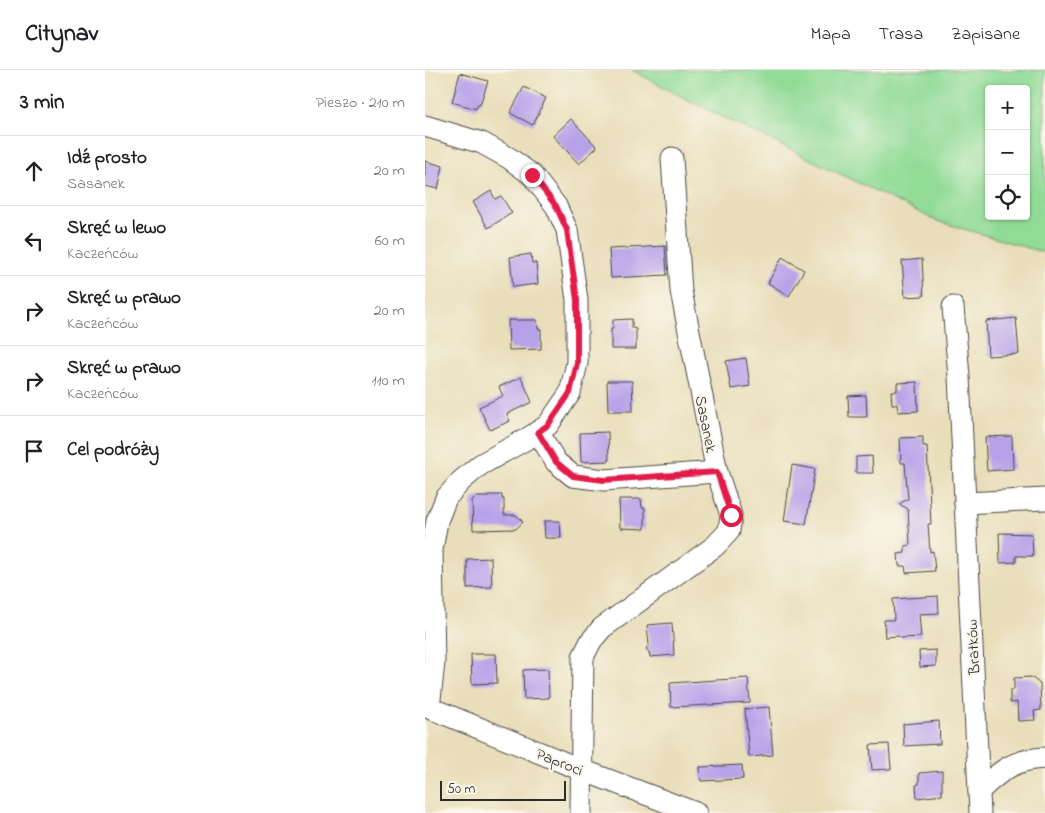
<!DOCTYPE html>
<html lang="pl">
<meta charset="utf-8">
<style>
body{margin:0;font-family:"Indie Flower",sans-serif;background:#f6f6f6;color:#202124}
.controls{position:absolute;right:15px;top:15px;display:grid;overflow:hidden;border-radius:5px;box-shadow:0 1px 4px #0004}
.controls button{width:45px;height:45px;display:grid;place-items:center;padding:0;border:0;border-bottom:1px solid #e0e0e0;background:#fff;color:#202124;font:25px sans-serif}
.scale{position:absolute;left:15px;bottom:12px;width:126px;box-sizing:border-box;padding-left:5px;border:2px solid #2b2b2b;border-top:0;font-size:14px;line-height:18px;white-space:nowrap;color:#2b2b2b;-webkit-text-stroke:4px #fbf7ec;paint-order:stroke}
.stop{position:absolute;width:15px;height:15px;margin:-11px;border:4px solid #e11d48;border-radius:50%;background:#fff}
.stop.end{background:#e11d48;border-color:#fff;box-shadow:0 1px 5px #0008}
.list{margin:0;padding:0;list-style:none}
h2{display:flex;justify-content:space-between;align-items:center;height:65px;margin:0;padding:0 20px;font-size:21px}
h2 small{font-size:16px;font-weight:400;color:#757577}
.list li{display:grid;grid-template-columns:32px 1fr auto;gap:15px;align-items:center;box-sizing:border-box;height:70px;padding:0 20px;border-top:1px solid #e0e0e0}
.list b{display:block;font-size:19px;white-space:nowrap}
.list p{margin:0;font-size:16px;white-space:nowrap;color:#757577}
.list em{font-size:16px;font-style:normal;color:#757577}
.icon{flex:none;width:28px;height:28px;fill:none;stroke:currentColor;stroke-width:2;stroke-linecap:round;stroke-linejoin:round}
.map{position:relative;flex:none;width:620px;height:743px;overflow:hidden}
header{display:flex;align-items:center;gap:30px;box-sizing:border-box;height:70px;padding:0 25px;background:#fff;border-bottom:1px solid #e0e0e0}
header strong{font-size:24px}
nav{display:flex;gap:28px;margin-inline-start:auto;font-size:18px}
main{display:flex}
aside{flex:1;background:#fff}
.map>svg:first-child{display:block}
.green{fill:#91db96;stroke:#5e8360;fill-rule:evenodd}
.building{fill:#b8a1e9}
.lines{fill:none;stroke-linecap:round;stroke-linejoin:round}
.minor-casing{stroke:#484640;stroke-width:23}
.minor{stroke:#fff;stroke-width:21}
.route{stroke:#e11d48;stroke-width:6}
.labels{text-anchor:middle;stroke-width:4.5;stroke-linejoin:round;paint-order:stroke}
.street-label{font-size:16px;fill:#2b2b2b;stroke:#fbf7ec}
</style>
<header>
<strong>Citynav</strong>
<nav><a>Mapa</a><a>Trasa</a><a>Zapisane</a></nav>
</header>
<main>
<aside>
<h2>3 min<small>Pieszo · 210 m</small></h2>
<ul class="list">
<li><svg class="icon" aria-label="ahead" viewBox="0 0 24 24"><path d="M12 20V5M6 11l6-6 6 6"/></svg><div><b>Idź prosto</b><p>Sasanek</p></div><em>20 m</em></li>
<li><svg class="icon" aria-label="left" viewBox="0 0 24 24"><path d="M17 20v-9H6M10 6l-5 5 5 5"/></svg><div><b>Skręć w lewo</b><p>Kaczeńców</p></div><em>60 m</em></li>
<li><svg class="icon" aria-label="right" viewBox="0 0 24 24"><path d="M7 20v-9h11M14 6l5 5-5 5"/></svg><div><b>Skręć w prawo</b><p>Kaczeńców</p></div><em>20 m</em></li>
<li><svg class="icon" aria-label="right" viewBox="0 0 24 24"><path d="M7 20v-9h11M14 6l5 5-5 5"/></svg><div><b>Skręć w prawo</b><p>Kaczeńców</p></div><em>110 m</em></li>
<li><svg class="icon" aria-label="arrive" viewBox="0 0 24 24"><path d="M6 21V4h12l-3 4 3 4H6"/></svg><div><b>Cel podróży</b></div></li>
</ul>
</aside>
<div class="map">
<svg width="620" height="743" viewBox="0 0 620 743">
<rect width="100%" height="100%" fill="#fbf7ec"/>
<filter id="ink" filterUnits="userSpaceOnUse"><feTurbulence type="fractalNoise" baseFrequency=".02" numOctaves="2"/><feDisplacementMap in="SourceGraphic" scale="10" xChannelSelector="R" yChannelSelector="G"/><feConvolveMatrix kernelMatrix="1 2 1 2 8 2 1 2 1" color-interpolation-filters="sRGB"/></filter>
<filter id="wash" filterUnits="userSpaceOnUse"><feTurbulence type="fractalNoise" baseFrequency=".0096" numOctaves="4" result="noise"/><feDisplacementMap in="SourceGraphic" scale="20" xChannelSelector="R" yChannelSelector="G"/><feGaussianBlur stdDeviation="1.12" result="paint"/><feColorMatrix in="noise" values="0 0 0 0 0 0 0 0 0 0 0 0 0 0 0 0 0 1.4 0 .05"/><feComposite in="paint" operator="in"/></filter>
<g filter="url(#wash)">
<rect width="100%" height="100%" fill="#e9deba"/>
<path class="green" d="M 207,0 L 620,0 L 620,183 L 512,151 L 263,30 ZM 564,19 L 601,19 L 601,146 L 564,146 Z"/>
<g id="blocks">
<g class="building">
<polygon points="35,3 63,11 55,35 53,34 51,39 27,32"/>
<polygon points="99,17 121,28 108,55 85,43"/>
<polygon points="146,49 172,77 154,94 128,66"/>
<polygon points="0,91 18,96 13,119 0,116"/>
<polygon points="66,121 70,129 76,126 87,143 63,158 48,132"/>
<polygon points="240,176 242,205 186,208 184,179"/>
<polygon points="106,184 107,193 111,193 113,214 88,217 85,187"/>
<polygon points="357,187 379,200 364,226 343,213"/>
<polygon points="497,189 499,226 480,227 477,191"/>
<polygon points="591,248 594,284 563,286 561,251"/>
<polygon points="207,249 207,258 211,259 211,279 186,279 186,259 188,259 188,250"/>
<polygon points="83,250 112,250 113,259 116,259 116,279 84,280"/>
<polygon points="321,288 325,316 306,319 301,291"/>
<polygon points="96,307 107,332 82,344 85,351 65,360 54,337 78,326 74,317"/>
<polygon points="182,311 207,311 208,341 183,341"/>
<polygon points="492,312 493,341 473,342 472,334 467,334 466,321 472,321 472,313"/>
<polygon points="441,325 442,347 424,347 423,326"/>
<polygon points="183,362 184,391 156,392 155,363"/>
<polygon points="587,366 588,399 562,401 560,367"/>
<polygon points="498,367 498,376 502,376 506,454 503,454 505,482 508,481 510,501 481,503 480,496 474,496 473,484 480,483 480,476 485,475 483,439 474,434 483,429 480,393 476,393 475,368"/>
<polygon points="447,386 448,403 431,403 431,387"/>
<polygon points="367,395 390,399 381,454 359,451"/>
<polygon points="63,425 77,425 77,429 79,429 79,445 91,445 98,452 91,459 48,460 47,430 51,427 63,427"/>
<polygon points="194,429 216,429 217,438 220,438 220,459 195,458"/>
<polygon points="119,451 135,451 136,468 120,468"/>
<polygon points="574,463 607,464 608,486 591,486 591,492 575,493"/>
<polygon points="66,488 67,517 42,518 42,489"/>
<polygon points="513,526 514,543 494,544 496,567 476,568 473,566 460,567 459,550 469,550 468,529"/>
<polygon points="247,553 249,585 225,587 224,582 221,579 224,575 222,555"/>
<polygon points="511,580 511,596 495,597 494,581"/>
<polygon points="46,584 71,584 72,613 47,614"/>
<polygon points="123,599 124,628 99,629 98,600"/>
<polygon points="606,607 615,614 616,640 609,641 610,650 593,651 592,632 585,633 585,620 589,620 589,608"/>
<polygon points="323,608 325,633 246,637 245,613"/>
<polygon points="344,637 348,685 324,687 320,639"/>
<polygon points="514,651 515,674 479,676 478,654"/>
<polygon points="464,674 466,699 447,700 445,675"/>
<polygon points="317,695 318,709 276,711 275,697"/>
<polygon points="517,701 517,725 492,728 491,715 494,714 494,703"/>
</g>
</g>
</g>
<g filter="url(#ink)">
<use href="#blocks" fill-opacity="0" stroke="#484640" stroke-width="1"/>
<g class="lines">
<defs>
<g id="minor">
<polyline points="0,56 57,73 84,88 107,105 131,136 142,160 152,230 152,293 145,323 123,355 105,367 55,395 36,411 21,428 12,451 7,480 9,593 4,638"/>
<polyline points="528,237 534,306 555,743"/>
<polyline points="113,362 131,392 148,406 179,410 292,402"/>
<polyline points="540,433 620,429"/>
<polyline points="0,636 157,700 271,743"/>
<path d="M 554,721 C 575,701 589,689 620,688"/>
<polyline points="156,743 158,587 166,571 177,558 290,476 304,461 306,445 292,402 256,221 247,88"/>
</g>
</defs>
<use href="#minor" class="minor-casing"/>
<use href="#minor" class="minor"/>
</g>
</g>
<g class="lines" filter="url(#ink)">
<polyline class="route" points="107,105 131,136 142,160 152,230 152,293 145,323 123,355 113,362 131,392 148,406 179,410 292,402 306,445"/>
</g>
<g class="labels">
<g class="street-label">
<text transform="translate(282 354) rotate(79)" y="6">Sasanek</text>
<text transform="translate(547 577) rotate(-93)" y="6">Bratków</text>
<text transform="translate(135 691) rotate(22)" y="6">Paproci</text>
</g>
</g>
</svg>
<div class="controls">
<button>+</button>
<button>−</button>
<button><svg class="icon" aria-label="locate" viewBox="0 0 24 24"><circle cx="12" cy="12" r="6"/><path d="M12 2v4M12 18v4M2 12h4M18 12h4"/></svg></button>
</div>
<div class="scale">50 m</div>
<div class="stop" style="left:306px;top:445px"></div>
<div class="stop end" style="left:107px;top:105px"></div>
</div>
</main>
